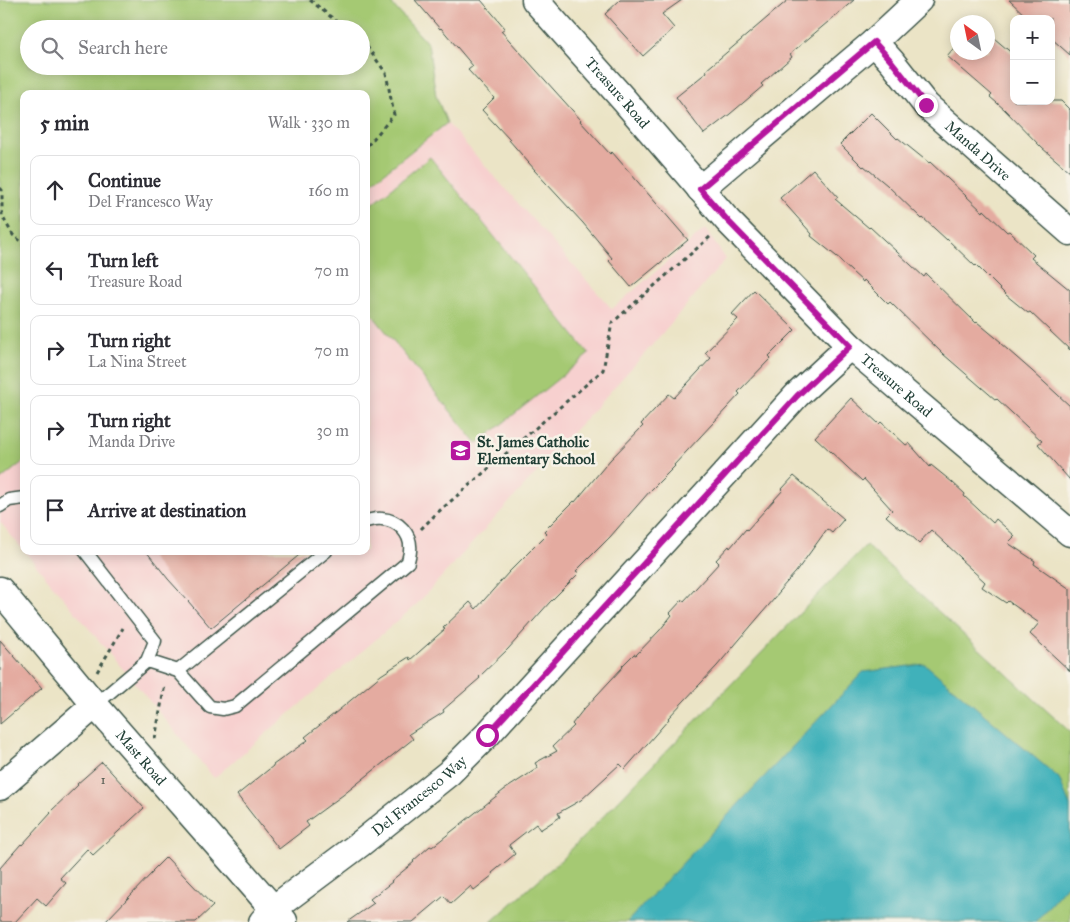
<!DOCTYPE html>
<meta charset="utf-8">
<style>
body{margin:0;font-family:"IM FELL Great Primer",serif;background:#f7f7f7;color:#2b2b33}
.controls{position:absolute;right:15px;top:15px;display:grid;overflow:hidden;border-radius:10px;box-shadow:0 2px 12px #0003}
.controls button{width:45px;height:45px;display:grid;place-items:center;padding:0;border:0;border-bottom:1px solid #e1e1e2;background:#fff;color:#2b2b33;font:25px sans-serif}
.compass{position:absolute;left:950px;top:15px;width:45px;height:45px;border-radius:50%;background:#fff;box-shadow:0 2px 12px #0003;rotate:327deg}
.stop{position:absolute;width:15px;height:15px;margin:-11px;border:4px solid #b5179e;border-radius:50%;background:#fff}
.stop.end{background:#b5179e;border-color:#fff;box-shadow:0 1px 5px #0008}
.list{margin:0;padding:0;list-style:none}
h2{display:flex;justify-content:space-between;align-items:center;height:65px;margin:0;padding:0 20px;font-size:21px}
h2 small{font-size:16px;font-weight:400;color:#7c7c81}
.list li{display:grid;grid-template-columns:32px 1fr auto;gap:15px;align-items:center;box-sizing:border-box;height:70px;margin:0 10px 10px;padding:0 10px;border:1px solid #e1e1e2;border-radius:10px}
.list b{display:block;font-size:19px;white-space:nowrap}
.list p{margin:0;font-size:16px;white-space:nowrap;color:#7c7c81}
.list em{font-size:16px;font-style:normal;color:#7c7c81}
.icon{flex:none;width:28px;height:28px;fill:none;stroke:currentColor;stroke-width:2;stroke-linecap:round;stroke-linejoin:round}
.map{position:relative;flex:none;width:1070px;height:922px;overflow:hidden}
.search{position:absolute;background:#fff;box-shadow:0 2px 12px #0003;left:20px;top:20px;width:350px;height:55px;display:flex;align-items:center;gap:12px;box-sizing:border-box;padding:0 18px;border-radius:28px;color:#7c7c81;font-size:19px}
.panel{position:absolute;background:#fff;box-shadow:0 2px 12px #0003;left:20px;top:90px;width:350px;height:465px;border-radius:10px}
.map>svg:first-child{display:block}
.built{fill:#f7d0cf}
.green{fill:#a5c973;stroke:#628354;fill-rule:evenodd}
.water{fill:#41b1ba;stroke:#307777}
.building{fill:#e4aba0}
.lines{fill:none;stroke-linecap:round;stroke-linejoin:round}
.lane-casing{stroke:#3e564a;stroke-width:15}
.street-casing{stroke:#3e564a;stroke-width:29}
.path{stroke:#3e564a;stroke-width:3;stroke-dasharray:4 4;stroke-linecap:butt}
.lane{stroke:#fff;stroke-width:12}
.street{stroke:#fff;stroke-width:26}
.route{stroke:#b5179e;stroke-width:6}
.labels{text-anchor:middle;stroke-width:5;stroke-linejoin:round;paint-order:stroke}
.number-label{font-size:12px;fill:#50584f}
.street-label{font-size:15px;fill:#1f3d34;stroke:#f7f3e8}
.poi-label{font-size:15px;font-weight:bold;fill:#1f3d34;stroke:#f7f3e8;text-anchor:start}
</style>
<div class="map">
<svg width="1070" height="922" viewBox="0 0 1070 922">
<rect width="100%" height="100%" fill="#f7f3e8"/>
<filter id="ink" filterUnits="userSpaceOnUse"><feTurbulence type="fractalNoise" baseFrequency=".02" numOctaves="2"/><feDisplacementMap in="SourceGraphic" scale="10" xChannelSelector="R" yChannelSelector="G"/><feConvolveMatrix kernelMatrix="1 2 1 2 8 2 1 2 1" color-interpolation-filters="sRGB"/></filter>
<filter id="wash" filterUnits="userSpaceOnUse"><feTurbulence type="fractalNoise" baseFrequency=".0096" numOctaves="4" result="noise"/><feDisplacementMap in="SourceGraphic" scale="20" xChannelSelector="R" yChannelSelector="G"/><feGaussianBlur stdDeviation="1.12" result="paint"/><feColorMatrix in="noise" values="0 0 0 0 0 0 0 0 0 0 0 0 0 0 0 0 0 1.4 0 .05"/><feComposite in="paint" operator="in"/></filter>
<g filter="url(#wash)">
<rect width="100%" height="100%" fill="#ebe4c6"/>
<g class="built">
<polygon points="447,123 612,309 705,229 726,259 647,351 416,605 214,778 24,551 366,551 366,188"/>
<polygon points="24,461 24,551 0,522 0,480"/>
</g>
<g class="green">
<path d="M 0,0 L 388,0 L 428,44 L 436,96 L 447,123 L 366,187 L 366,94 L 24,94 L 24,461 L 0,480 ZM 29,29 L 361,29 L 361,66 L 29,66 Z"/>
<polygon points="430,157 589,354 477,444 366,307 366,209"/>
<polygon points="866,545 1070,732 1070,922 491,922 561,860"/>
</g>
<polygon class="water" points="925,664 1059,778 1070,806 1070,882 1035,922 627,922 863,672"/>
<g id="blocks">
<g class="building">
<polygon points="415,0 481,0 505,28 501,31 581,120 580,121 610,154 612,152 688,240 631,287 609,261 612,258 583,223 534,170 535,170 509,140 510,140 482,110 494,98 468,70 473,66 441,28 440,29"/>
<polygon points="620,0 682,0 662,14 674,28 643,56 605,14"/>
<polygon points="788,0 854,0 790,54 792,57 761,84 763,86 730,114 704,134 676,97 707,72 706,70"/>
<polygon points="1009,0 1070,0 1070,55 1051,38 1051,19 1029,19"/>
<polygon points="988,33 1014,55 1014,101 1061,101 1070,110 1070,172 1042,148 1004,109 990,97 992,95 947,56 958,43 958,52 988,52"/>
<polygon points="871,113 897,139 898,138 929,163 930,162 983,212 984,210 1007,232 1009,231 1034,255 1031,258 1070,290 1070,350 1030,312 1028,313 1006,295 976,265 975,266 947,239 947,240 923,218 922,219 887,185 864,166 863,167 840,144"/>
<polygon points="813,169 838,197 835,199 869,228 870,227 924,277 926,274 976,323 977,322 1001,342 1000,343 1032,371 1070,406 1070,480 1038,444 1042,441 997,399 996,400 943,354 890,302 888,304 864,280 863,282 840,261 841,260 811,236 812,234 780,198"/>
<polygon points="754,290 795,330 769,356 771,358 738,392 740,394 674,465 675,466 650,491 610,537 576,571 579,573 550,602 508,649 479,677 480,678 443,710 444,712 409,734 413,739 343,795 306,822 309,826 279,849 237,795 273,766 273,765 308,740 305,737 339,710 381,675 409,657 410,660 445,629 443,628 470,602 476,609 509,572 547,534 544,531 574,501 575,502 610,460 643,426 641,424 669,394 674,398 711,358 705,353 738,319 732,314"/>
<polygon points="851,398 879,424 881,422 906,445 909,443 930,467 931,465 952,482 965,494 964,496 993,523 996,519 1015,536 1008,543 1035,561 1034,564 1070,589 1070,671 1030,634 1039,623 1008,601 1006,603 982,587 985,582 960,559 961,558 931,530 919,543 903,528 901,529 886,516 892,510 864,479 862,481 815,437"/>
<polygon points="794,476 844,519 832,533 827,529 796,572 779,591 780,592 717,666 668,718 669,719 625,769 620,764 581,800 558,813 560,817 540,830 536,824 509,845 515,854 492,873 493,875 474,890 471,886 451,904 444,896 413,922 347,922 374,903 370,899 392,882 391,881 414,862 413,861 430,846 432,847 504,790 538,768 535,763 557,751 553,746 574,726 572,724 583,710 623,667 622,666 634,654 636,655 660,630 672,615 670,613 682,600 684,601 719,563 716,560 729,546 730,548 746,529 747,530 783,490 782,489"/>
<polygon points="146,551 304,551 211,628 188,601 168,579"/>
<polygon points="0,640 42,688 0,724"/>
<polygon points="102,762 144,808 93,855 87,849 60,878 66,883 46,906 37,898 15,922 0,922 0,868 21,844 22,845 51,813 50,812 78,785 77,784"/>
<polygon points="166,857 213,906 196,922 105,922 153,872 152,871"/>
</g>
</g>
</g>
<g filter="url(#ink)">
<use href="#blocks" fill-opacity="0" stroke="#3e564a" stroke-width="1"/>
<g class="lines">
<defs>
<g id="lane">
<polyline points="0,506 9,500 24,498"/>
<polyline points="85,551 155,641 147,661 95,705"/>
<path d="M 147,661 L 178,671 L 210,707 L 223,709 L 235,706 L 408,562 C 408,559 410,555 410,551 C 412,534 398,520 382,519 C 377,518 371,520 366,521"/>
<polyline points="178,671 326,551"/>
</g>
<g id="street">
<path id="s1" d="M 535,0 L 624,100 L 728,221 L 850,346 L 1070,533"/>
<path id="s2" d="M 874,42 L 892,62 L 926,105 L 1070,232"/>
<polyline points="700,189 874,42 919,0"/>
<path id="s3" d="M 0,590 L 95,705 L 284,921"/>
<polyline points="0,787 95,705"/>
<path id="s4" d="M 262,922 L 273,909 L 360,844 L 449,773 L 487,735 L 797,395 L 850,346"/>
</g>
</defs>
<use href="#lane" class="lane-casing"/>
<use href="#street" class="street-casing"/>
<g class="path">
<polyline points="310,0 346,29"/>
<polyline points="361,41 365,44 386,73 394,115 366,147"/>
<polyline points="0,188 2,190 2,216 13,235 24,244"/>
<polyline points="421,529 437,513 603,370 612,323 711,236"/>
<polyline points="97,672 123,628"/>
<polyline points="155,739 165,684"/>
</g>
<use href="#lane" class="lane"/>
<use href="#street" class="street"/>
</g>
</g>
<g class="lines" filter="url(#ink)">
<polyline class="route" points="487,735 797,396 850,346 728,221 700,189 874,42 892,62 926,105"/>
</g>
<defs>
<symbol id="school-square" viewBox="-11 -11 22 22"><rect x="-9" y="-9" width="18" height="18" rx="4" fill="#b5179e" stroke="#f7f3e8"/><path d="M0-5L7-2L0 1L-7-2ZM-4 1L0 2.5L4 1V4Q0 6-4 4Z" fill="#fff"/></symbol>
</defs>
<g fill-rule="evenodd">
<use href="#school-square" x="448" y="438" width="25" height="25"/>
</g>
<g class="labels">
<g class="number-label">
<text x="103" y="784">1</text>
</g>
<g class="street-label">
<text dy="5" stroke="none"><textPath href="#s1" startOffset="124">Treasure Road</textPath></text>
<text dy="5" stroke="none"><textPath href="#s2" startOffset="151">Manda Drive</textPath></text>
<text dy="5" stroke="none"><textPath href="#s1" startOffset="529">Treasure Road</textPath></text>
<text dy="5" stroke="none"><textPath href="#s3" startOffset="219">Mast Road</textPath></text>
<text dy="5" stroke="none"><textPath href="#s4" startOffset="202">Del Francesco Way</textPath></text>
</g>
<g class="poi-label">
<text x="477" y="447">St. James Catholic<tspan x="477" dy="17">Elementary School</tspan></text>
</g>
</g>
</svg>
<div class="controls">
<button>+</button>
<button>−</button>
</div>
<svg class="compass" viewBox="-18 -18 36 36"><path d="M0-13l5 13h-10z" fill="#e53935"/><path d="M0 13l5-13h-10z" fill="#7c7c81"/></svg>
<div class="stop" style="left:487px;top:735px"></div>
<div class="stop end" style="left:926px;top:105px"></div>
<div class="search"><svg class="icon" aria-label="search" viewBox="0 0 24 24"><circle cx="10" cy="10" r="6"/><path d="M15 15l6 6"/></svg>Search here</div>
<section class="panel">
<h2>5 min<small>Walk · 330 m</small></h2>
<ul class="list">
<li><svg class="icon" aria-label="ahead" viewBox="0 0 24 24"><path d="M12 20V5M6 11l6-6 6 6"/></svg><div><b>Continue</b><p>Del Francesco Way</p></div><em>160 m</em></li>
<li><svg class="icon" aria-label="left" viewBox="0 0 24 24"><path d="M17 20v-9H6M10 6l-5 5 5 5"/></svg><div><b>Turn left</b><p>Treasure Road</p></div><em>70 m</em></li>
<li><svg class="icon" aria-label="right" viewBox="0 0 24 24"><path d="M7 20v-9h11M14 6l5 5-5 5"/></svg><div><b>Turn right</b><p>La Nina Street</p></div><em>70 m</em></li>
<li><svg class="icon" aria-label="right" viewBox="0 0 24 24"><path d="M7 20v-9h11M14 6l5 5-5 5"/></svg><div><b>Turn right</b><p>Manda Drive</p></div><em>30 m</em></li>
<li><svg class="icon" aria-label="arrive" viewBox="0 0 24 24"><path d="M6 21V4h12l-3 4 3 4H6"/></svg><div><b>Arrive at destination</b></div></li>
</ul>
</section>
</div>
